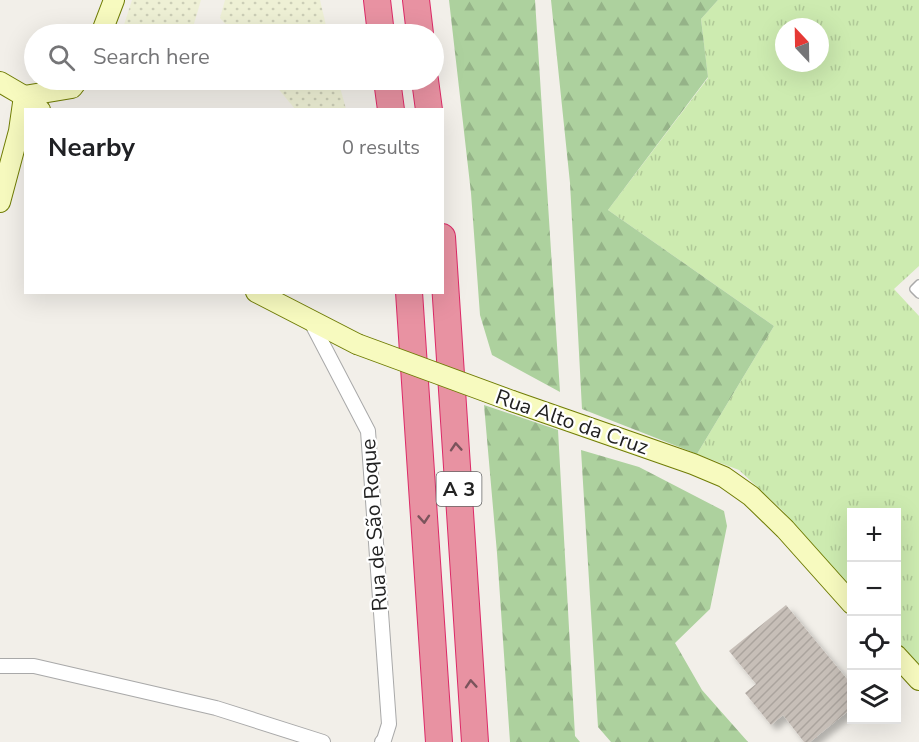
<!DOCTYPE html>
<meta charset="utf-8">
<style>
body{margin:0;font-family:"Nunito Sans",sans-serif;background:#f2f2f2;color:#202124}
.controls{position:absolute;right:18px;bottom:18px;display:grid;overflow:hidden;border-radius:0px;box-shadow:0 6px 24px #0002}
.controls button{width:54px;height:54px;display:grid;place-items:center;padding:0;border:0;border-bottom:2px solid #e0e0e0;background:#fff;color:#202124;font:30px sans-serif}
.compass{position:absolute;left:775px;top:18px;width:54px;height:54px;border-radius:50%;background:#fff;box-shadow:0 6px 24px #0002;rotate:338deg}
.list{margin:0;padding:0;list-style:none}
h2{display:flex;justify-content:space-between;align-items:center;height:78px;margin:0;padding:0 24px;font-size:26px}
h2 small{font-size:20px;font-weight:400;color:#757577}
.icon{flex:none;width:33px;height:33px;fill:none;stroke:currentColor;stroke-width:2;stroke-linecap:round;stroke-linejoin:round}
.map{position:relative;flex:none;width:919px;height:742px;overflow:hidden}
.search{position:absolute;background:#fff;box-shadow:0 6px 24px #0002;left:24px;top:24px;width:420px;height:66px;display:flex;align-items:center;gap:15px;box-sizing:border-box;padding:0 21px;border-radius:33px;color:#757577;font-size:22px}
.panel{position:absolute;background:#fff;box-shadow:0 6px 24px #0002;left:24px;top:108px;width:420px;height:186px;border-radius:0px}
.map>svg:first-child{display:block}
.farmland{fill:url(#farmland-dots)}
.grass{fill:url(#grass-tufts);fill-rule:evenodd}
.forest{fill:url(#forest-firs)}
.building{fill:url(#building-hatch);filter:url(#shadow)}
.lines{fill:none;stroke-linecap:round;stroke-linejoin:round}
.lane-casing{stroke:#a9a9a9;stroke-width:10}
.street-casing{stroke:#a9a9a9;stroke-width:16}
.secondary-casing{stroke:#707d05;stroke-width:22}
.highway-casing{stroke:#dc2a67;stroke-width:28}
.lane{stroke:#fff;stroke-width:7}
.street{stroke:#fff;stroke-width:14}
.secondary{stroke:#f7fabf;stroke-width:20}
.highway{stroke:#e892a2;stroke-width:26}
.secondary-bridge-casing{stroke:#707d05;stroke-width:22;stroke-linecap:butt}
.secondary-bridge{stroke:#f7fabf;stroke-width:20}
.oneway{stroke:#7b545c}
.labels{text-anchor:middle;stroke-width:4.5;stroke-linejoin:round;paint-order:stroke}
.shield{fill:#fff;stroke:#646464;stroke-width:1.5}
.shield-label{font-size:20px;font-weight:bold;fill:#222}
.street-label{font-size:21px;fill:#222;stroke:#fff}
</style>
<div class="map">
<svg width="919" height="742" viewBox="0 0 919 742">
<defs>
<pattern id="farmland-dots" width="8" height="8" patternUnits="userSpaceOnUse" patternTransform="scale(1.5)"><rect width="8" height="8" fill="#eef0d5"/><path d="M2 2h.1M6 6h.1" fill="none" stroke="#ccceb7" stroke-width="1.8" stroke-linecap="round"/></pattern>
<pattern id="grass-tufts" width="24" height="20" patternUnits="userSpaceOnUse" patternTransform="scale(1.5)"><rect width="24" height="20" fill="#cdebb0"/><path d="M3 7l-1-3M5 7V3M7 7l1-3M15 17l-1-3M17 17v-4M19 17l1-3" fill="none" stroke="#b0c997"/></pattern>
<pattern id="forest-firs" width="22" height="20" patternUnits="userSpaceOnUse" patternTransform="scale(1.5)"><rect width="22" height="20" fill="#add19e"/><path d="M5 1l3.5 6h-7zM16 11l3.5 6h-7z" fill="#95b388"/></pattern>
<pattern id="building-hatch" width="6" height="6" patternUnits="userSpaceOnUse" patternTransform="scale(1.5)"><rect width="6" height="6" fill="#c7bfb8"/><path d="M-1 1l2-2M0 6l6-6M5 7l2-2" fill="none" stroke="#aba49e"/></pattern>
<filter id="shadow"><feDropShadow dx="5.5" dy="5.5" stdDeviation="3" flood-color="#0004"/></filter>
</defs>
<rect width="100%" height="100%" fill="#f2efe9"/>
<g class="farmland">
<polygon points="132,0 201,0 191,34 121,34"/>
<polygon points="225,0 320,0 328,34 234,34 220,18"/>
<polygon points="271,80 338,80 346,109 295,109"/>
</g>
<path class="grass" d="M 718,0 L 919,0 L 919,266 L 894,289 L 919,316 L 919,665 L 897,640 L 896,512 L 852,512 L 851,589 L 783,511 L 739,470 L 697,454 L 774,326 L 608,210 L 708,78 L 701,19 ZM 784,27 L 820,27 L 820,63 L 784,63 Z"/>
<g class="forest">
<polygon points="449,0 535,0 560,392 492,355 480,315 471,193"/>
<polygon points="551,0 718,0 701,19 708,77 608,210 774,326 697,454 582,409 570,183"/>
<polygon points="484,405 558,430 575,736 580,742 510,742 497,553"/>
<polygon points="581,450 639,467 724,511 727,526 710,609 675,643 702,690 748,742 611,742 598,727"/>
</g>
<polygon class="building" points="786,605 852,685 852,708 810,742 804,742 783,715 771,725 745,693 756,684 729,651"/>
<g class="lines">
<defs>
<polyline id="lane" points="919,284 914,289 919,294"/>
<g id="street">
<polyline points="310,320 368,431 389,724 384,740 382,742"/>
<polyline points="0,666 34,666 216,708 323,742"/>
</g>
<g id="secondary">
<polyline points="101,34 114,0"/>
<polyline points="0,82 24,96 40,110"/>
<polyline points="24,96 72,88 78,80"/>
<polyline points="0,202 19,131 24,96"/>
<polyline points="256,292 357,344"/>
<polyline points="512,401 693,464 724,477 751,496 785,529 852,604"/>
<polyline points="896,655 919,680"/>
</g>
<g id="highway">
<polyline points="377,0 381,34"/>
<polyline points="416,0 420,34"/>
<polyline points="387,80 391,110"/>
<polyline points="425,80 429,110"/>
<polyline points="442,237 475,742"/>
<polyline points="409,292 439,742"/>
</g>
</defs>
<use href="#lane" class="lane-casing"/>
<use href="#street" class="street-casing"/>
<use href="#secondary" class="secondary-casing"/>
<use href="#highway" class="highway-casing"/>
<use href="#lane" class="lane"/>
<use href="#street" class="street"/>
<use href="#secondary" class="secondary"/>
<use href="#highway" class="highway"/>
<defs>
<polyline id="secondary-bridge" points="357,344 512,401"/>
</defs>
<use href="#secondary-bridge" class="secondary-bridge-casing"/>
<use href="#secondary-bridge" class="secondary-bridge"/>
</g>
<defs><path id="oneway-chevron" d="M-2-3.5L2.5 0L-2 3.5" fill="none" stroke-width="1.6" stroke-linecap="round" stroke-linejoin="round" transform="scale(1.5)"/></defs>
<g class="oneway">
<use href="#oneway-chevron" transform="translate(456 447) rotate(-94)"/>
<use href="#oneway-chevron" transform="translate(424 519) rotate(86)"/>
<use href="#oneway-chevron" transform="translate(471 684) rotate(-94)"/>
</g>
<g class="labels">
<rect class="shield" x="436.5" y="472" width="45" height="34" rx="4.5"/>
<g class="shield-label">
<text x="459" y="496">A 3</text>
</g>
<g class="street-label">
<text transform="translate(572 422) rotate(19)" y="7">Rua Alto da Cruz</text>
<text transform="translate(374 525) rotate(-94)" y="7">Rua de São Roque</text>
</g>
</g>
</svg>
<div class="controls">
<button>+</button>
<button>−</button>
<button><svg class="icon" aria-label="locate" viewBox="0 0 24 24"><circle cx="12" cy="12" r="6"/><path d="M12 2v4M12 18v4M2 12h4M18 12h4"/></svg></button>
<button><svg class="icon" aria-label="layers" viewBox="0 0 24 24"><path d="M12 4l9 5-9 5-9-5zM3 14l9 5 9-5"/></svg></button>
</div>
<svg class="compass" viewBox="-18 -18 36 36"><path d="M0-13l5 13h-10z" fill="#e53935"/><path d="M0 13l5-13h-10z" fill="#757577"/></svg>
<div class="search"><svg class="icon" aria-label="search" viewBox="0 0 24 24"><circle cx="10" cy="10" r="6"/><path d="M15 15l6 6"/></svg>Search here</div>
<section class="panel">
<h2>Nearby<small>0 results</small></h2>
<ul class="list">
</ul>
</section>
</div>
